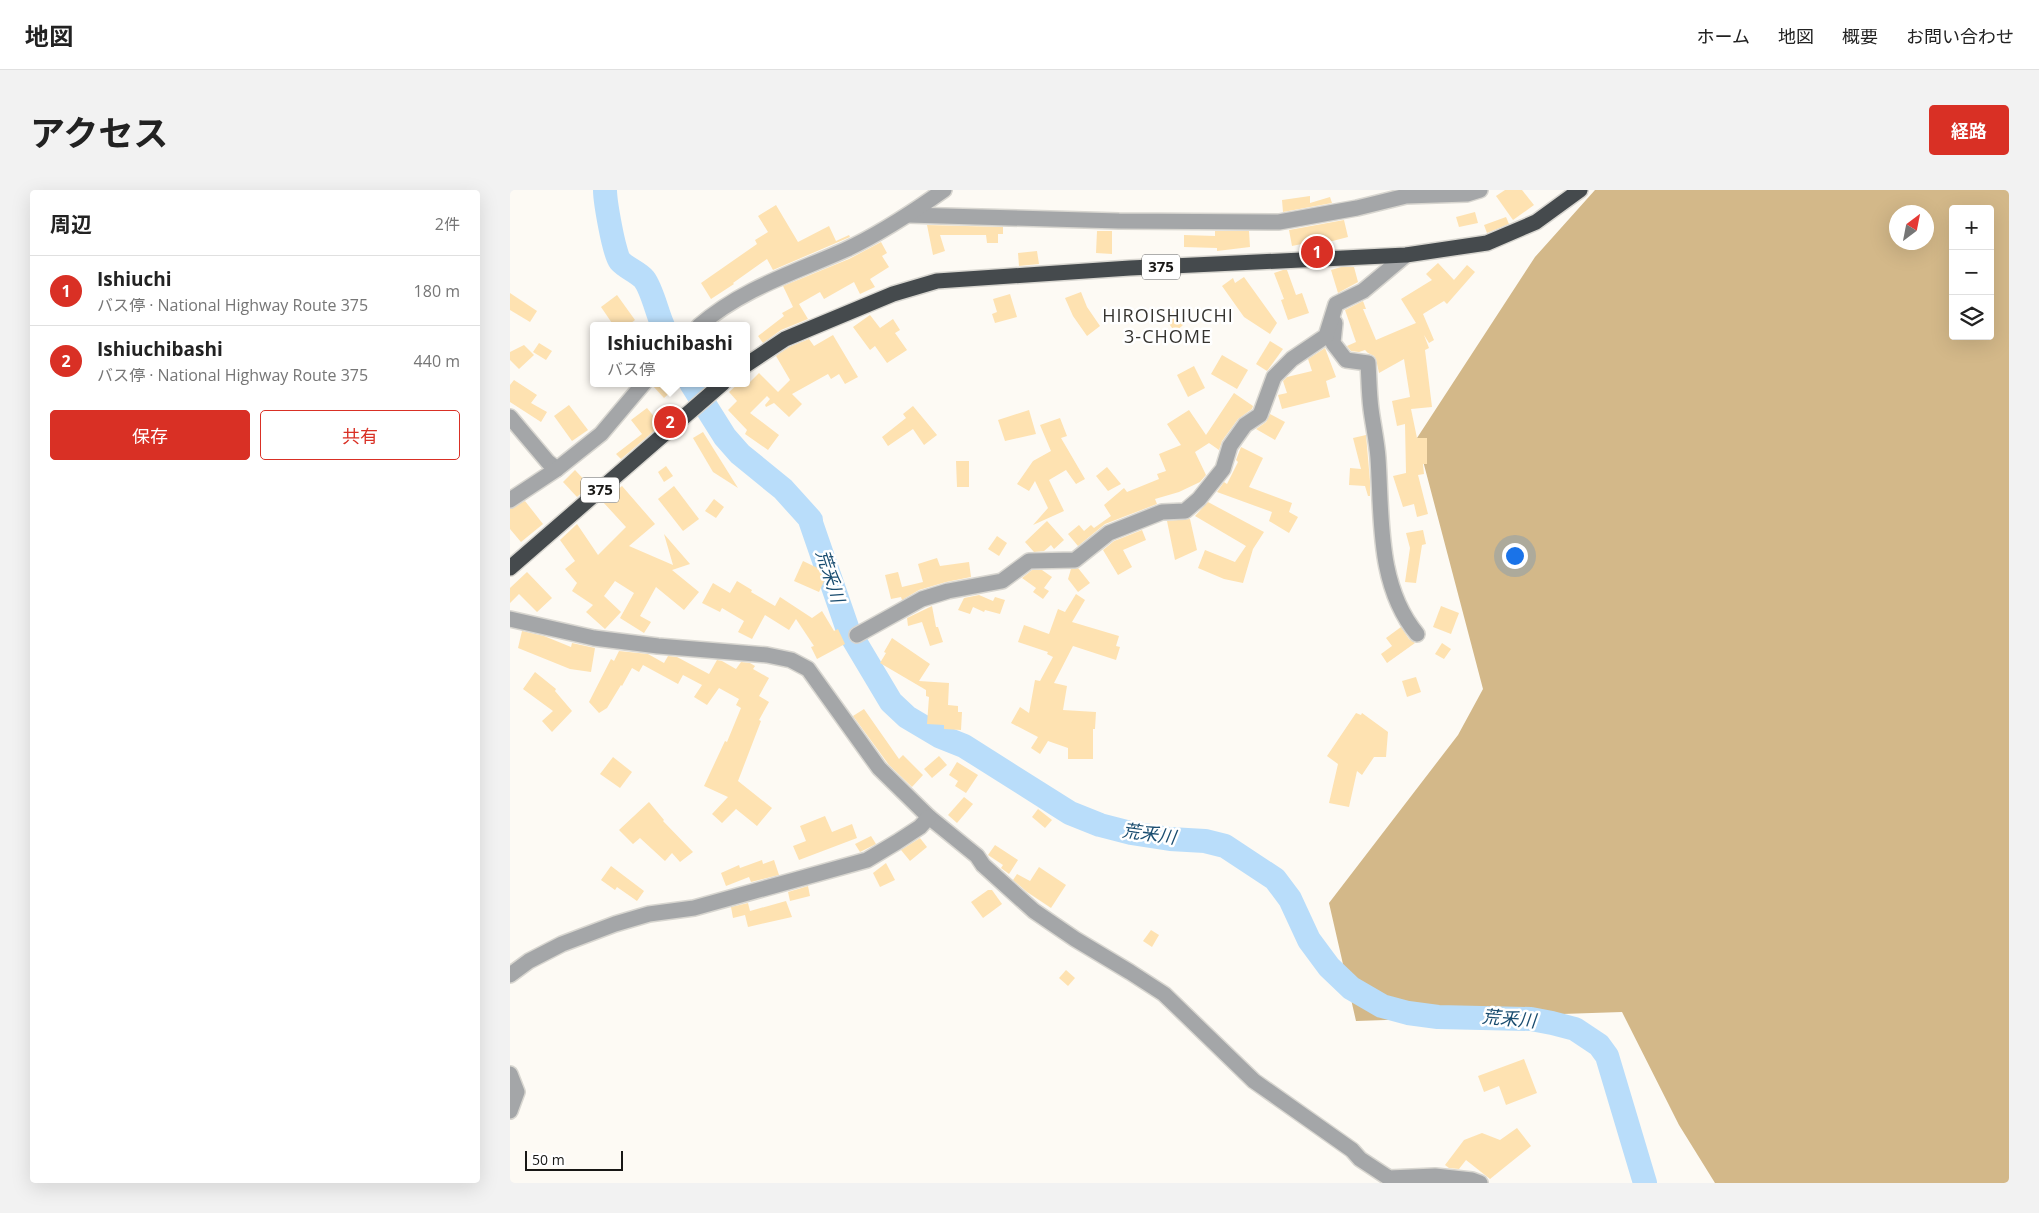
<!DOCTYPE html>
<html lang="ja">
<meta charset="utf-8">
<style>
body{margin:0;font-family:"Open Sans","Noto Sans JP",sans-serif;background:#f2f2f2;color:#222}
.controls{position:absolute;right:15px;top:15px;display:grid;overflow:hidden;border-radius:5px;box-shadow:0 5px 20px #0002}
.controls button{width:45px;height:45px;display:grid;place-items:center;padding:0;border:0;border-bottom:1px solid #e0e0e0;background:#fff;color:#222;font:25px sans-serif}
.compass{position:absolute;left:1379px;top:15px;width:45px;height:45px;border-radius:50%;background:#fff;box-shadow:0 5px 20px #0002;rotate:32deg}
.scale{position:absolute;left:15px;bottom:12px;width:98px;box-sizing:border-box;padding-left:5px;border:2px solid #181715;border-top:0;font-size:14px;line-height:18px;white-space:nowrap;color:#181715;-webkit-text-stroke:4px #fff;paint-order:stroke}
.you{position:absolute;left:1004px;top:365px;width:18px;height:18px;margin:-12px;border:4px solid #fff;border-radius:50%;background:#1a73e8;box-shadow:0 0 0 8px #1a73e833}
.badge{display:grid;place-items:center;width:32px;height:32px;border-radius:50%;background:#d93025;color:#fff;font-size:16px;font-weight:700}
.pin{position:absolute;translate:-50% -50%;border:2px solid #fff;box-shadow:0 1px 5px #0006}
.popup{position:absolute;left:80px;top:132px;width:160px;height:65px;box-sizing:border-box;display:grid;place-content:center;border-radius:5px;background:#fff;filter:drop-shadow(0 1px 4px #0005);font-size:16px;white-space:nowrap;color:#767676}
.popup b{font-size:19px;color:#222}
.popup::after{content:'';position:absolute;left:50%;top:100%;margin-left:-10px;border:10px solid transparent;border-top-color:#fff}
.list{margin:0;padding:0;list-style:none}
h2{display:flex;justify-content:space-between;align-items:center;height:65px;margin:0;padding:0 20px;font-size:21px}
h2 small{font-size:16px;font-weight:400;color:#767676}
.list li{display:grid;grid-template-columns:32px 1fr auto;gap:15px;align-items:center;box-sizing:border-box;height:70px;padding:0 20px;border-top:1px solid #e0e0e0}
.list b{display:block;font-size:19px;white-space:nowrap}
.list p{margin:0;font-size:16px;white-space:nowrap;color:#767676}
.list em{font-size:16px;font-style:normal;color:#767676}
.actions{display:flex;gap:10px;padding:15px 20px}
.actions a{flex:1;padding:11px 0;border:1px solid #d93025;border-radius:5px;text-align:center;font-size:18px;color:#d93025}
.actions .main{background:#d93025;color:#fff}
.icon{flex:none;width:28px;height:28px;fill:none;stroke:currentColor;stroke-width:2;stroke-linecap:round;stroke-linejoin:round}
.map{position:relative;flex:none;width:1499px;height:993px;overflow:hidden;border-radius:5px}
header{display:flex;align-items:center;gap:30px;box-sizing:border-box;height:70px;padding:0 25px;background:#fff;border-bottom:1px solid #e0e0e0}
header strong{font-size:24px}
nav{display:flex;gap:28px;margin-inline-start:auto;font-size:18px}
.intro{display:flex;align-items:center;justify-content:space-between;box-sizing:border-box;height:120px;padding:0 30px}
h1{margin:0;font-size:35px}
.button{padding:12px 22px;border-radius:5px;background:#d93025;color:#fff;font-size:18px;font-weight:700}
main{display:flex;gap:30px;padding:0 30px}
aside{flex:1;background:#fff;border-radius:5px;box-shadow:0 5px 20px #0002}
.map>svg:first-child{display:block}
.forest{fill:#d3b889;fill-rule:evenodd}
.lines{fill:none;stroke-linecap:round;stroke-linejoin:round}
.river{stroke:#b9ddfa;stroke-width:24}
.building{fill:#fee2b1}
.minor-casing{stroke:#d8d6d0;stroke-width:18}
.highway-casing{stroke:#d8d6d0;stroke-width:18}
.minor{stroke:#a4a6a8;stroke-width:15}
.highway{stroke:#454a4d;stroke-width:15}
.labels{text-anchor:middle;stroke-width:5;stroke-linejoin:round;paint-order:stroke}
.shield{fill:#fff;stroke:#5d5d5b;stroke-width:1}
.shield-label{font-size:15px;font-weight:bold;fill:#181715}
.neighbourhood-label{font-size:18px;letter-spacing:1px;fill:#363430;stroke:#fff}
.water-label{font-size:18px;font-style:italic;fill:#1a4d70;stroke:#fff}
</style>
<header>
<strong>地図</strong>
<nav><a>ホーム</a><a>地図</a><a>概要</a><a>お問い合わせ</a></nav>
</header>
<div class="intro"><h1>アクセス</h1><a class="button">経路</a></div>
<main>
<aside>
<h2>周辺<small>2件</small></h2>
<ul class="list">
<li><span class="badge">1</span><div><b>Ishiuchi</b><p>バス停 · National Highway Route 375</p></div><em>180 m</em></li>
<li><span class="badge">2</span><div><b>Ishiuchibashi</b><p>バス停 · National Highway Route 375</p></div><em>440 m</em></li>
</ul>
<div class="actions"><a class="main">保存</a><a>共有</a></div>
</aside>
<div class="map">
<svg width="1499" height="993" viewBox="0 0 1499 993">
<rect width="100%" height="100%" fill="#fdfaf4"/>
<path class="forest" d="M 1085,0 L 1499,0 L 1499,993 L 1205,993 L 1169,935 L 1112,822 L 846,831 L 819,713 L 948,545 L 973,499 L 907,248 L 1025,67 ZM 1443,19 L 1480,19 L 1480,146 L 1443,146 ZM 1386,22 L 1416,22 L 1416,52 L 1386,52 Z"/>
<g class="lines">
<g class="river">
<path d="M 95,0 C 95,11 104,64 110,71 C 116,78 128,82 134,89 C 142,99 147,123 153,136"/>
<polyline points="181,193 215,247 230,264 273,299 301,330 300,330 338,440 381,512 397,527 429,546 454,556 560,623 590,635 621,643 660,649 695,651 715,656 765,689 780,709 799,750 819,777 841,798 872,816 898,823 928,827 1021,829 1042,833 1065,839 1089,855 1097,866 1135,993"/>
</g>
</g>
<g class="building">
<polygon points="995,0 1012,0 1024,15 1003,30 986,6"/>
<polygon points="800,6 800,13 820,7 822,13 773,22 772,10"/>
<polygon points="266,15 288,52 319,36 326,51 339,45 340,47 263,80 257,69 223,93 224,94 201,109 191,93 247,54 245,50 258,42 248,26"/>
<polygon points="965,22 968,33 949,37 946,27"/>
<polygon points="996,27 999,34 977,43 974,35"/>
<polygon points="834,30 838,47 807,55 806,51 782,56 779,40"/>
<polygon points="417,35 493,37 493,44 488,44 488,53 477,53 476,45 430,45 435,61 423,65"/>
<polygon points="587,41 602,41 602,64 586,63"/>
<polygon points="705,41 739,41 740,57 707,61 707,58 674,57 674,45 705,46"/>
<polygon points="371,52 377,63 372,66 379,77 360,89 365,97 350,104 344,92 314,109 310,102 289,114 298,129 271,140 253,153 248,146 274,126 272,123 283,117 273,96 339,69"/>
<polygon points="527,61 529,74 509,76 508,63"/>
<polygon points="928,73 944,90 957,75 965,82 937,114 934,111 913,124 924,150 919,153 914,145 919,158 915,160 922,217 901,219 907,248 917,248 917,274 913,274 914,284 908,285 918,324 907,327 904,314 893,317 883,286 896,283 895,234 887,236 882,211 900,207 894,169 869,183 866,169 864,166 858,163 855,160 849,162 841,161 837,156 846,152 835,120 853,111 856,119 853,119 866,150 906,133 891,109 922,90 916,84"/>
<polygon points="831,77 844,77 848,92 828,103 821,80"/>
<polygon points="773,80 777,80 786,105 792,103 799,123 778,130 771,110 774,109 764,83"/>
<polygon points="734,87 767,133 760,144 734,127 712,96 723,88 725,93"/>
<polygon points="571,102 577,117 590,136 577,146 563,126 555,108"/>
<polygon points="0,103 27,121 20,132 0,120"/>
<polygon points="500,104 507,127 485,133 482,124 487,122 483,109"/>
<polygon points="107,105 125,130 117,136 104,136 91,117"/>
<polygon points="663,121 673,135 665,142 654,127"/>
<polygon points="360,125 370,138 383,129 390,140 385,143 397,160 377,173 365,156 360,160 343,137"/>
<polygon points="323,145 348,187 335,194 329,184 321,189 318,184 282,204 292,214 279,227 264,213 256,217 255,215 260,209 257,206 240,223 269,245 258,260 235,244 237,240 218,220 227,211 219,202 229,193 239,193 249,183 268,202 280,190 266,166 279,157 299,149 304,156"/>
<polygon points="760,151 773,159 757,181 746,174"/>
<polygon points="29,153 42,161 36,170 23,162"/>
<polygon points="14,155 24,165 9,179 0,170 0,162"/>
<polygon points="815,158 826,187 816,191 820,207 772,219 768,205 777,203 773,191 777,187 802,181 798,169"/>
<polygon points="712,165 738,180 727,199 701,184"/>
<polygon points="684,176 695,198 678,207 667,185"/>
<polygon points="4,190 27,205 21,213 37,222 31,232 0,212 0,195"/>
<polygon points="143,193 171,193 154,208 143,196"/>
<polygon points="724,203 743,216 742,219 728,229 712,251 709,260 699,253 685,262 696,285 690,292 669,302 645,309 647,314 595,334 568,356 558,344 569,335 574,341 581,335 584,338 601,326 594,315 614,298 617,302 649,289 647,284 656,281 649,264 671,255 657,234 679,220 696,245"/>
<polygon points="59,215 78,240 62,251 44,226"/>
<polygon points="403,216 427,245 414,255 403,239 378,256 372,247 396,228 393,224"/>
<polygon points="137,218 151,235 111,269 106,264 132,244 121,230"/>
<polygon points="519,220 526,244 495,251 488,230"/>
<polygon points="760,224 775,232 765,250 746,239 756,232"/>
<polygon points="550,228 557,246 551,248 575,289 566,294 556,280 539,290 554,321 523,335 538,318 525,291 519,301 507,294 523,271 541,261 530,235"/>
<polygon points="193,242 228,298 203,282 183,248"/>
<polygon points="856,245 860,291 860,306 858,306 855,296 839,295 840,278 851,279 843,248"/>
<polygon points="731,257 753,268 739,297 782,313 779,322 788,327 779,343 759,331 762,322 707,302 714,292 717,294 728,272 726,270"/>
<polygon points="446,271 459,271 459,297 447,297"/>
<polygon points="156,276 163,286 154,292 148,282"/>
<polygon points="597,277 611,294 598,301 586,286"/>
<polygon points="65,280 80,296 67,307 53,292"/>
<polygon points="112,296 145,334 119,356 163,375 154,344 180,374 162,380 189,402 174,420 146,397 130,426 141,432 134,443 110,428 124,403 105,391 94,406 111,422 95,439 76,422 83,415 62,401 67,393 55,379 65,371 50,350 67,334 88,365 116,337 93,312"/>
<polygon points="164,296 189,329 173,341 148,309"/>
<polygon points="204,309 214,317 206,328 195,321"/>
<polygon points="15,311 33,334 11,352 0,339 0,319"/>
<polygon points="698,312 754,342 743,359 733,393 714,389 688,378 695,360 725,372 736,356 685,326"/>
<polygon points="680,329 687,360 665,370 657,331"/>
<polygon points="537,331 554,350 544,359 541,355 534,361 524,362 515,352"/>
<polygon points="632,340 636,350 613,360 622,377 608,385 593,360 604,351"/>
<polygon points="913,340 916,354 912,355 906,393 895,392 900,358 896,343"/>
<polygon points="487,346 497,353 489,366 478,359"/>
<polygon points="427,368 430,376 459,372 461,387 436,392 409,400 392,410 391,407 381,409 375,385 388,382 392,397 413,392 408,374"/>
<polygon points="293,371 318,383 309,402 284,391"/>
<polygon points="568,378 580,393 568,402 558,389 561,379"/>
<polygon points="522,380 532,380 542,387 534,398 539,401 533,409 523,402 526,398 512,388"/>
<polygon points="17,382 42,408 27,422 9,404 0,413 0,398"/>
<polygon points="227,391 242,400 241,402 265,416 270,407 302,428 312,421 324,441 328,439 335,454 307,469 301,457 304,456 286,429 279,440 255,425 242,449 228,442 234,431 212,418 210,422 192,413 203,393 220,403"/>
<polygon points="566,404 575,410 562,432 609,446 606,456 610,457 606,470 563,456 544,493 557,496 553,520 586,522 585,539 583,539 583,569 558,569 558,558 538,551 530,564 521,558 528,547 501,533 510,517 519,523 525,490 530,491 543,467 537,464 538,462 508,452 514,435 539,444 548,419 555,422"/>
<polygon points="469,405 483,411 485,407 495,410 490,424 475,420 474,422 463,417 460,424 448,420 454,408"/>
<polygon points="422,416 426,437 428,437 433,452 420,456 412,432 398,436 397,428"/>
<polygon points="931,416 949,423 941,444 923,437"/>
<polygon points="891,437 899,449 905,453 877,473 871,464 882,456 876,448"/>
<polygon points="12,441 34,446 61,457 62,453 85,458 81,482 60,479 8,458"/>
<polygon points="382,448 420,474 409,491 439,493 438,515 448,516 448,522 452,522 451,540 434,539 434,535 417,534 419,507 416,506 416,500 370,473 376,463 374,462"/>
<polygon points="932,453 941,459 934,469 925,464"/>
<polygon points="109,461 138,464 154,473 158,466 167,467 199,484 207,470 212,471 226,479 231,472 240,473 245,476 243,479 259,488 249,506 259,512 249,530 251,531 228,591 262,618 247,636 226,619 212,633 202,624 218,607 194,596 215,551 217,552 231,518 226,515 229,509 209,498 197,515 184,507 192,495 173,485 168,494 133,475 129,482 122,478 112,496 111,495 97,518 89,523 79,512 101,469 104,471"/>
<polygon points="25,482 46,499 45,501 62,521 42,542 32,531 43,521 13,499"/>
<polygon points="906,487 911,502 897,507 892,491"/>
<polygon points="354,519 389,569 393,565 413,585 402,597 379,575 343,526"/>
<polygon points="846,523 851,525 852,523 878,542 876,567 864,567 852,585 847,581 839,617 819,613 828,574 817,566"/>
<polygon points="429,566 437,575 422,588 414,579"/>
<polygon points="103,567 122,582 110,598 90,584"/>
<polygon points="447,572 468,585 456,603 445,596 448,591 439,585"/>
<polygon points="454,607 463,614 447,633 438,625"/>
<polygon points="139,612 154,630 153,631 183,662 170,672 162,663 155,671 130,648 123,654 109,640"/>
<polygon points="528,619 542,630 535,638 522,627"/>
<polygon points="315,626 322,642 342,634 347,648 289,670 283,656 296,651 290,636"/>
<polygon points="361,646 366,654 350,662 345,654"/>
<polygon points="410,648 417,657 400,671 391,660"/>
<polygon points="485,655 508,670 499,684 491,678 493,675 478,665"/>
<polygon points="252,670 253,674 264,670 269,685 241,692 239,687 216,696 211,683 229,675 230,678"/>
<polygon points="376,673 385,690 370,697 363,683"/>
<polygon points="101,676 134,701 127,711 107,697 105,700 91,690"/>
<polygon points="529,677 556,695 541,718 517,702 503,690 507,684 520,691"/>
<polygon points="298,696 300,706 280,711 278,702"/>
<polygon points="478,700 482,700 492,714 473,728 461,712"/>
<polygon points="276,711 282,727 238,737 235,725 223,728 221,717 238,713 240,721"/>
<polygon points="641,740 649,745 642,757 633,751"/>
<polygon points="556,780 565,788 558,796 549,788"/>
<polygon points="1014,869 1027,903 996,915 989,896 974,902 968,886"/>
<polygon points="1007,938 1021,956 980,989 956,970 949,979 939,978 935,975 954,950 972,943 990,950"/>
</g>
<g class="lines">
<defs>
<g id="minor">
<polyline points="398,25 609,31 769,32 847,18 896,6 957,4 970,0"/>
<path d="M 825,133 L 823,153 L 836,170 L 858,173 C 859,188 859,204 861,219 C 863,235 867,252 868,268 C 872,328 867,396 907,444"/>
<path d="M 189,136 C 231,99 286,82 335,60 C 370,44 403,22 434,0"/>
<polyline points="0,227 38,272 47,279"/>
<polyline points="0,310 47,279 91,244 134,193"/>
<polyline points="0,429 84,448 148,456 257,465 281,470 298,479 369,578 419,627 467,666 473,675 524,721 565,749 620,782 654,804 744,891 842,960 850,969 879,988 925,986 962,990 970,993"/>
<polyline points="347,445 412,409 438,401 492,391 519,371 565,370 599,343 652,322 675,321 689,309 713,279 720,256 735,235 750,225 764,187 782,169 816,146 826,114 853,101 896,65"/>
<polyline points="0,785 19,771 52,754 105,734 139,724 184,718 357,670 387,652 410,637 419,627"/>
<polyline points="0,884 7,902 0,921"/>
</g>
<g id="highway">
<polyline points="236,175 275,149 383,104 427,91 620,78 896,65 977,53 1026,32 1070,0"/>
<polyline points="0,378 213,193"/>
</g>
</defs>
<use href="#minor" class="minor-casing"/>
<use href="#highway" class="highway-casing"/>
<use href="#minor" class="minor"/>
<use href="#highway" class="highway"/>
</g>
<g class="labels">
<g class="shield">
<rect x="632" y="64.5" width="38" height="25" rx="4"/>
<rect x="71" y="287.5" width="38" height="25" rx="4"/>
</g>
<g class="shield-label">
<text x="651" y="82">375</text>
<text x="90" y="305">375</text>
</g>
<g class="neighbourhood-label">
<text x="658" y="132">HIROISHIUCHI<tspan x="658" dy="21">3-CHOME</tspan></text>
</g>
<g class="water-label">
<text transform="translate(320 386) rotate(72)" y="6">荒釆川</text>
<text transform="translate(639 644) rotate(8)" y="6">荒釆川</text>
<text transform="translate(999 829) rotate(5)" y="6">荒釆川</text>
</g>
</g>
</svg>
<div class="controls">
<button>+</button>
<button>−</button>
<button><svg class="icon" aria-label="layers" viewBox="0 0 24 24"><path d="M12 4l9 5-9 5-9-5zM3 14l9 5 9-5"/></svg></button>
</div>
<svg class="compass" viewBox="-18 -18 36 36"><path d="M0-13l5 13h-10z" fill="#e53935"/><path d="M0 13l5-13h-10z" fill="#767676"/></svg>
<div class="scale">50 m</div>
<div class="you"></div>
<div class="pin badge" style="left:807px;top:62px">1</div>
<div class="pin badge" style="left:160px;top:232px">2</div>
<div class="popup"><b>Ishiuchibashi</b>バス停</div>
</div>
</main>
